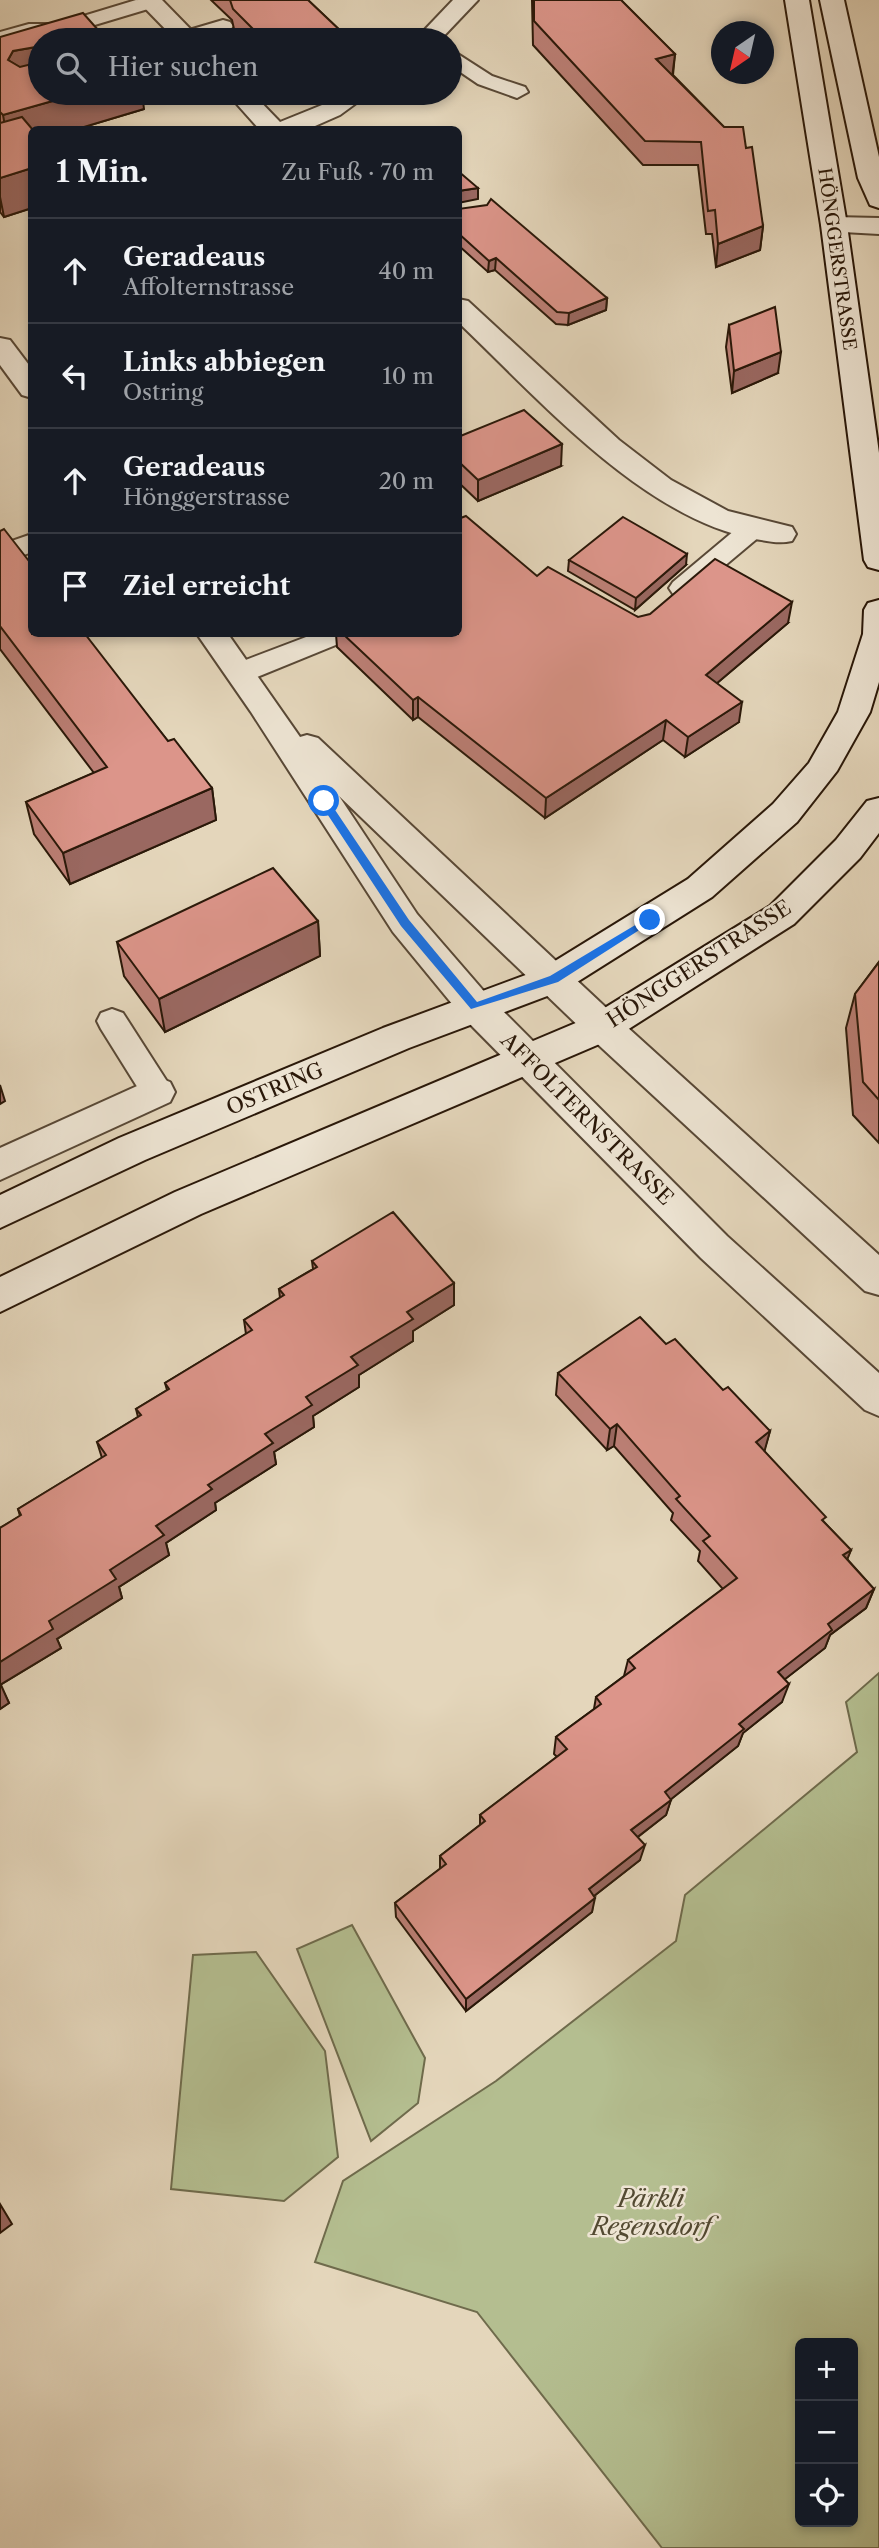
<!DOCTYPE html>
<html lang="de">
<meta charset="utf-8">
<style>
body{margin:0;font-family:"Libre Caslon Text",serif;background:#20242c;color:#f1f3f6}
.controls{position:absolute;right:21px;bottom:21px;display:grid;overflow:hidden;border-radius:10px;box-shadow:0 4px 10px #0003}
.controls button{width:63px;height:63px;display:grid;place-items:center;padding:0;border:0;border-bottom:2px solid #363941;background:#171b24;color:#f1f3f6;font:35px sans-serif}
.compass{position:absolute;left:711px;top:21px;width:63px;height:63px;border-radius:50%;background:#171b24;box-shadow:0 4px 10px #0003;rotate:214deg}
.stop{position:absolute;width:21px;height:21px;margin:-16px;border:5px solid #1a73e8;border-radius:50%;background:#fff}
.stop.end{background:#1a73e8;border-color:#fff;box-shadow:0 2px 7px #0008}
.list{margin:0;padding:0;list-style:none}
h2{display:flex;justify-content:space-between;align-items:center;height:91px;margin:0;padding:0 28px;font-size:30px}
h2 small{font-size:23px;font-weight:400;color:#9ea1a6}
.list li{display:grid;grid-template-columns:46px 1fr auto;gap:21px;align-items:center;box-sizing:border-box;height:105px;padding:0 28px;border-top:2px solid #363941}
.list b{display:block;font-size:26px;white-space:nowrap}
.list p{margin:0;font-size:23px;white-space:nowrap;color:#9ea1a6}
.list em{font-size:23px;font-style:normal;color:#9ea1a6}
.icon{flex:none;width:38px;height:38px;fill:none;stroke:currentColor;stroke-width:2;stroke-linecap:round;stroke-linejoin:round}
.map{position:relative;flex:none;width:879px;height:2548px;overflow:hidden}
.search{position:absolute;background:#171b24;box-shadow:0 4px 10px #0003;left:28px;top:28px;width:434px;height:77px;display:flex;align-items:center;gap:18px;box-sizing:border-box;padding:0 24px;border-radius:38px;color:#9ea1a6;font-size:26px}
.panel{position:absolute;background:#171b24;box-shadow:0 4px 10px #0003;left:28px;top:126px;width:434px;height:511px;border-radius:10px}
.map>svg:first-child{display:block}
.green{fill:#b4be90;stroke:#6f6b4c;stroke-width:2;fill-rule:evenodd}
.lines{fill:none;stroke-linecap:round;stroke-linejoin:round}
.service-casing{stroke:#584836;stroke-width:4}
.minor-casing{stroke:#584836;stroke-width:4}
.tertiary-casing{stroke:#584836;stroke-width:4}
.secondary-casing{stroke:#2a1809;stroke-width:4}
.service{fill:#ede4d3;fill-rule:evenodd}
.minor{fill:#ede4d3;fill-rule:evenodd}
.tertiary{fill:#ede4d3;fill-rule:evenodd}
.secondary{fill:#ede4d3;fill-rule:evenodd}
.wall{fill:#bd8077;stroke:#2a1809;stroke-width:2}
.shaded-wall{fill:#9a6861;stroke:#2a1809;stroke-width:2}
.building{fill:#dc958a;stroke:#2a1809;stroke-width:2}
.route{fill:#1a73e8}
.labels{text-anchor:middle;stroke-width:5;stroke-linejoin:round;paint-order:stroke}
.far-street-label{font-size:18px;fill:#2a1809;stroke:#ede4d3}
.street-label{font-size:21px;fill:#2a1809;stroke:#ede4d3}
.near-park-label{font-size:24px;font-style:italic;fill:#534a32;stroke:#ede4d3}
</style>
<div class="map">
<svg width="879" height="2548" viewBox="0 0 879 2548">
<rect width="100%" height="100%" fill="#e4d6bb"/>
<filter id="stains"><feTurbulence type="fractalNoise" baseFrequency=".00286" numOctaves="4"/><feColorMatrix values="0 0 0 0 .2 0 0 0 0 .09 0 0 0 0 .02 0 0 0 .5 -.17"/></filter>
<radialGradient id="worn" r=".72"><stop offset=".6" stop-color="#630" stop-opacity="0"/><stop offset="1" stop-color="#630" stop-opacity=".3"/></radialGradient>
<g class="green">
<path d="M 879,1673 L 879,2548 L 662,2548 L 477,2312 L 315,2262 L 343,2181 L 496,2081 L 676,1941 L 685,1895 L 857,1752 L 846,1702 ZM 800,2343 L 853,2343 L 853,2522 L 800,2522 Z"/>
<polygon points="352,1925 425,2058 418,2103 371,2141 297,1949"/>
<polygon points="256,1952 325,2051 338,2157 284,2201 171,2189 193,1955"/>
</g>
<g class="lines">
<defs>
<g id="service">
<polygon points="136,0 161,2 158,6 58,36 30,36 0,45 0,32 29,24 57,24"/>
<polygon points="223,20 230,22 233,26 230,30 197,40 178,40 176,37 179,33"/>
<polygon points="450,49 492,76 525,87 528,92 517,98 478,84 450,65"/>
<polygon points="750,523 759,525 763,531 759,537 691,594 682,597 673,594 669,588 673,582 741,525"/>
<polygon points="32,534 32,552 0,564 0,545"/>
<polygon points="314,634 352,634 348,640 250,680 240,682 230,680 226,673 230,666"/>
<polygon points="112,1009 123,1013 168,1083 173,1092 168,1101 157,1105 146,1101 101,1029 97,1021 101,1013"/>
</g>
<g id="minor">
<polygon points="137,0 162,0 201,40 176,40"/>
<polygon points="453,0 478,0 440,40 415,40"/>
<polygon points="227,93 252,93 280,122 322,105 341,93 370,93 340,115 306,130 260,130"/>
<path d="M 458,299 L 468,301 L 619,440 L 671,480 L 728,511 L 792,527 L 796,534 L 792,541 C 779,544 768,541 755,539 C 643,518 539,399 458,322 Z"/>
<polygon points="157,1077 170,1082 175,1092 170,1102 0,1180 0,1148"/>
</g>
<g id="tertiary">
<polygon points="834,217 879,218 879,234 825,231 821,225 825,219"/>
<polygon points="0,338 10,340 32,369 32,398 22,395 0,365"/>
<polygon points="197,634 228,634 300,737 307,735 318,738 616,1017 879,1255 879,1295 865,1291 590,1037 339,796 417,914 488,996 727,1236 879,1373 879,1416 865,1410 701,1258 462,1016 393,932 251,712"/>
</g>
<g id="secondary">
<polygon points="785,0 809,0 847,225 879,453 879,570 868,567 864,560 821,225"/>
<polygon points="820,0 844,0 879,157 879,208 870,205 858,178"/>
<polygon points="879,600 879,682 870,712 837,771 797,822 712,897 566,989 409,1048 145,1160 0,1228 0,1195 119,1138 383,1028 542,969 688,879 773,804 809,763 838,712 863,634 864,610 868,603"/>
<polygon points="879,798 879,833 860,858 794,924 616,1037 201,1214 0,1312 0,1277 175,1192 590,1017 770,906 836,840 867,801"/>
</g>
</defs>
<use href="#service" class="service-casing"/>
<use href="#minor" class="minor-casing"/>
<use href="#tertiary" class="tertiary-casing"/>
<use href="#secondary" class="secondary-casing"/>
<use href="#service" class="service"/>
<use href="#minor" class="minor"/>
<use href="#tertiary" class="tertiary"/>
<use href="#secondary" class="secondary"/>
</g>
<g class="wall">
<polygon points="211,0 308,0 346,36 346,40 246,40 234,29 232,20"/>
<polygon points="532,0 621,0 675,54 673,75 724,127 746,148 763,226 760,250 716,267 712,234 706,234 698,165 643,165 533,45"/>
<polygon points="0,37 40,40 40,93 144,109 74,130 32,130 32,208 4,217 0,212"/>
<polygon points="458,209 607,298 606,310 568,325 556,324 495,270 488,272 458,245"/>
<polygon points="729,325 778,373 732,393 726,347"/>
<polygon points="458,437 561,466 478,501 458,482"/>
<polygon points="0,531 168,741 212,788 216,820 70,884 34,834 26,802 94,773 0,649"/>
<polygon points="569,560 686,565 635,610 568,571"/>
<polygon points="537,576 638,617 788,623 717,683 739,722 685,757 663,740 545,818 418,717 413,720 337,647 336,634 458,634"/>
<polygon points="318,921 320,956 165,1032 124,976 117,942"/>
<polygon points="879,962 879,1143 853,1115 846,1028 855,994"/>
<polygon points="312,1261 454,1283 454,1305 413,1331 413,1341 359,1375 359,1387 313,1416 314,1427 274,1452 276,1464 215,1503 216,1510 166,1543 169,1555 119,1587 122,1598 57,1639 61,1648 0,1685 9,1703 0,1709 0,1528 20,1516 18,1509 102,1458 97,1442 138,1417 136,1409 167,1390 165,1383 246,1334 244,1320 280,1298 279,1289 313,1269"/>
<polygon points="666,1344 723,1390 770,1431 764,1451 824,1522 851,1550 847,1559 874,1589 866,1608 830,1635 825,1648 785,1679 782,1702 743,1733 738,1746 671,1799 666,1815 638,1837 640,1860 594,1896 592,1912 466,2011 396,1917 395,1903 440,1869 440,1856 480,1825 480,1815 557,1757 554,1754 556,1737 594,1709 596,1697 624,1676 628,1660 723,1589 698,1561 700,1551 671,1520 673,1513 614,1446 607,1450 556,1395 558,1373"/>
</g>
<g class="shaded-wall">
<polygon points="346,36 346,40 332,40"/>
<polygon points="36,47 40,76 40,80 8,60 13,51"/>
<polygon points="675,54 672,78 656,59"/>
<polygon points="81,93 142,93 144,109 74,130 32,130 9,149 3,115"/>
<polygon points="32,168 32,208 4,217 0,197 0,178"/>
<polygon points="478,188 478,199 458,203 458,191"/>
<polygon points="763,226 760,250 716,267 718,244"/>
<polygon points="496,258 495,270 488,272 489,261"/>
<polygon points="607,298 606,310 568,325 569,313"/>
<polygon points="781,352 778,373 732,393 734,371"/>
<polygon points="562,444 561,466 478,501 478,480"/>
<polygon points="687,554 686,565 635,610 636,598"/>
<polygon points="792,602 788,623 703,695 706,675"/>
<polygon points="418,697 418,717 413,720 413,700"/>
<polygon points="742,702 739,722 685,757 688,737"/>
<polygon points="666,720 663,740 545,818 546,798"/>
<polygon points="212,788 216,820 70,884 63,853"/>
<polygon points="318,921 320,956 165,1032 159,999"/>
<polygon points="0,1085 5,1101 0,1104"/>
<polygon points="454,1283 454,1305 413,1331 413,1341 359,1375 359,1387 313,1416 314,1427 274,1452 276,1464 215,1503 216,1510 166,1543 169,1555 119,1587 122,1598 57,1639 61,1648 0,1685 0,1662 110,1570 156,1526 265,1434 351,1357 407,1312"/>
<polygon points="617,1424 614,1446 607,1450 610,1429"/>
<polygon points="770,1431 764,1453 756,1442"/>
<polygon points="851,1550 843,1570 843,1555"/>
<polygon points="874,1589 866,1608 830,1635 825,1648 771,1690 778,1672 828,1624"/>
<polygon points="789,1684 782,1702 743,1733 738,1746 660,1808 665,1792 739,1724"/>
<polygon points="1,1685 9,1703 0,1709 0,1686"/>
<polygon points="671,1800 666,1815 627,1845 631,1830"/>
<polygon points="645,1845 640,1860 585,1903 589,1889"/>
<polygon points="595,1898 592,1912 466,2011 466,1999"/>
<polygon points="0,2204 12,2224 0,2233"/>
</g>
<g class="building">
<polygon points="230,0 308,0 346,36 332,40 264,40 233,9"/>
<polygon points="534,0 621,0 675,54 656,59 724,127 743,127 746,148 752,147 763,226 718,244 715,210 708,211 701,142 645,141 534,21"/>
<polygon points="83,13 107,40 40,40 40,58 37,57 36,47 13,51 8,60 20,67 40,62 40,93 81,93 3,115 0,112 0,37"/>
<polygon points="22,117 33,130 32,130 32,168 0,178 0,123"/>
<polygon points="458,171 478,188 458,191"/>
<polygon points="491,199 607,298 569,313 557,312 496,258 489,261 458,233 458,209 487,205"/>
<polygon points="775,307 781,352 734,371 729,325"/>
<polygon points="524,410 562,444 478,480 458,461 458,437"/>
<polygon points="466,516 537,576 548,567 638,617 650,614 715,559 792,602 706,675 742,702 688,737 666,720 546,798 418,697 413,700 343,634 458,634 458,519"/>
<polygon points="623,517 687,554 636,598 569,560"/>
<polygon points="4,529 32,565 32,634 85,634 168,741 174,739 212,788 63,853 26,802 107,767 0,626 0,531"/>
<polygon points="273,868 318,921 159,999 117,942"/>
<polygon points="879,962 879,1100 863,1082 855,994"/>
<polygon points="393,1212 454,1283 407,1312 413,1319 351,1357 358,1365 306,1397 312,1405 265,1434 273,1443 208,1485 212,1489 156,1526 164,1535 110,1570 116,1579 49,1621 53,1629 0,1662 0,1528 21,1515 18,1509 106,1455 97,1442 141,1415 136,1409 169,1389 165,1383 252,1330 244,1320 284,1295 279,1289 317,1267 312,1261"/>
<polygon points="640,1317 666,1344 675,1339 723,1390 728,1387 770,1431 756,1442 826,1517 822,1520 851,1550 843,1555 874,1589 828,1624 832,1630 778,1672 789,1684 739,1724 744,1729 665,1792 671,1800 631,1830 645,1845 589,1889 595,1898 466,1999 395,1903 446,1864 440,1856 485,1821 480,1815 567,1749 556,1737 601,1704 596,1697 635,1668 628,1660 737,1578 703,1541 710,1536 676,1499 680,1496 617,1424 610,1429 558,1373"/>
</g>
<polygon class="route" points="320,798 327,798 409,920 477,1002 550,976 647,918 655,920 558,982 471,1009 401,926 320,803"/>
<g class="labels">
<g class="far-street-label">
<text transform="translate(837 259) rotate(82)" y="6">HÖNGGERSTRASSE</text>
</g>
<g class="street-label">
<text transform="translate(699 964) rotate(-33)" y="7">HÖNGGERSTRASSE</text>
<text transform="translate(275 1089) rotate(-23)" y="7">OSTRING</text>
<text transform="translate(587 1119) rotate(45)" y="7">AFFOLTERNSTRASSE</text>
</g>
<g class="near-park-label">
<text x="651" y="2207">Pärkli<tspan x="651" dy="28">Regensdorf</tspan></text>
</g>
</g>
<rect width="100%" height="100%" filter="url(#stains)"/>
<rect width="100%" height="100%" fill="url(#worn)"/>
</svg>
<div class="controls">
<button>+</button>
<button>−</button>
<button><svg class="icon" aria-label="locate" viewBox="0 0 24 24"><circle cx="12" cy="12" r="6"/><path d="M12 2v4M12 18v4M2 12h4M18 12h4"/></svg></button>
</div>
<svg class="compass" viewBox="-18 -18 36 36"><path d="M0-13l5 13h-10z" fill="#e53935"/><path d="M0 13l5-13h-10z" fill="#9ea1a6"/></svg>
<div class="stop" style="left:324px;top:801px"></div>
<div class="stop end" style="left:650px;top:920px"></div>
<div class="search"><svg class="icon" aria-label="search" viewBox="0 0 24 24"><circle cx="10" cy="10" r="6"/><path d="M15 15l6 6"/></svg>Hier suchen</div>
<section class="panel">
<h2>1 Min.<small>Zu Fuß · 70 m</small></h2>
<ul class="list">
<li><svg class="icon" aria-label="ahead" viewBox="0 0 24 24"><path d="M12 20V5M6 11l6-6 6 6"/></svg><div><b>Geradeaus</b><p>Affolternstrasse</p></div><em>40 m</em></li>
<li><svg class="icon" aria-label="left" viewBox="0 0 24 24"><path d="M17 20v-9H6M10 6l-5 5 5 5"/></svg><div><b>Links abbiegen</b><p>Ostring</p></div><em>10 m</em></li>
<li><svg class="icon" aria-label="ahead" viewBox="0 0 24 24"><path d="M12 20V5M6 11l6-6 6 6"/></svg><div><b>Geradeaus</b><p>Hönggerstrasse</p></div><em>20 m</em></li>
<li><svg class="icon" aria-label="arrive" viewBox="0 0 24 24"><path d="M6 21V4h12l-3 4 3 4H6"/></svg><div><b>Ziel erreicht</b></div></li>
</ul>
</section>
</div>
